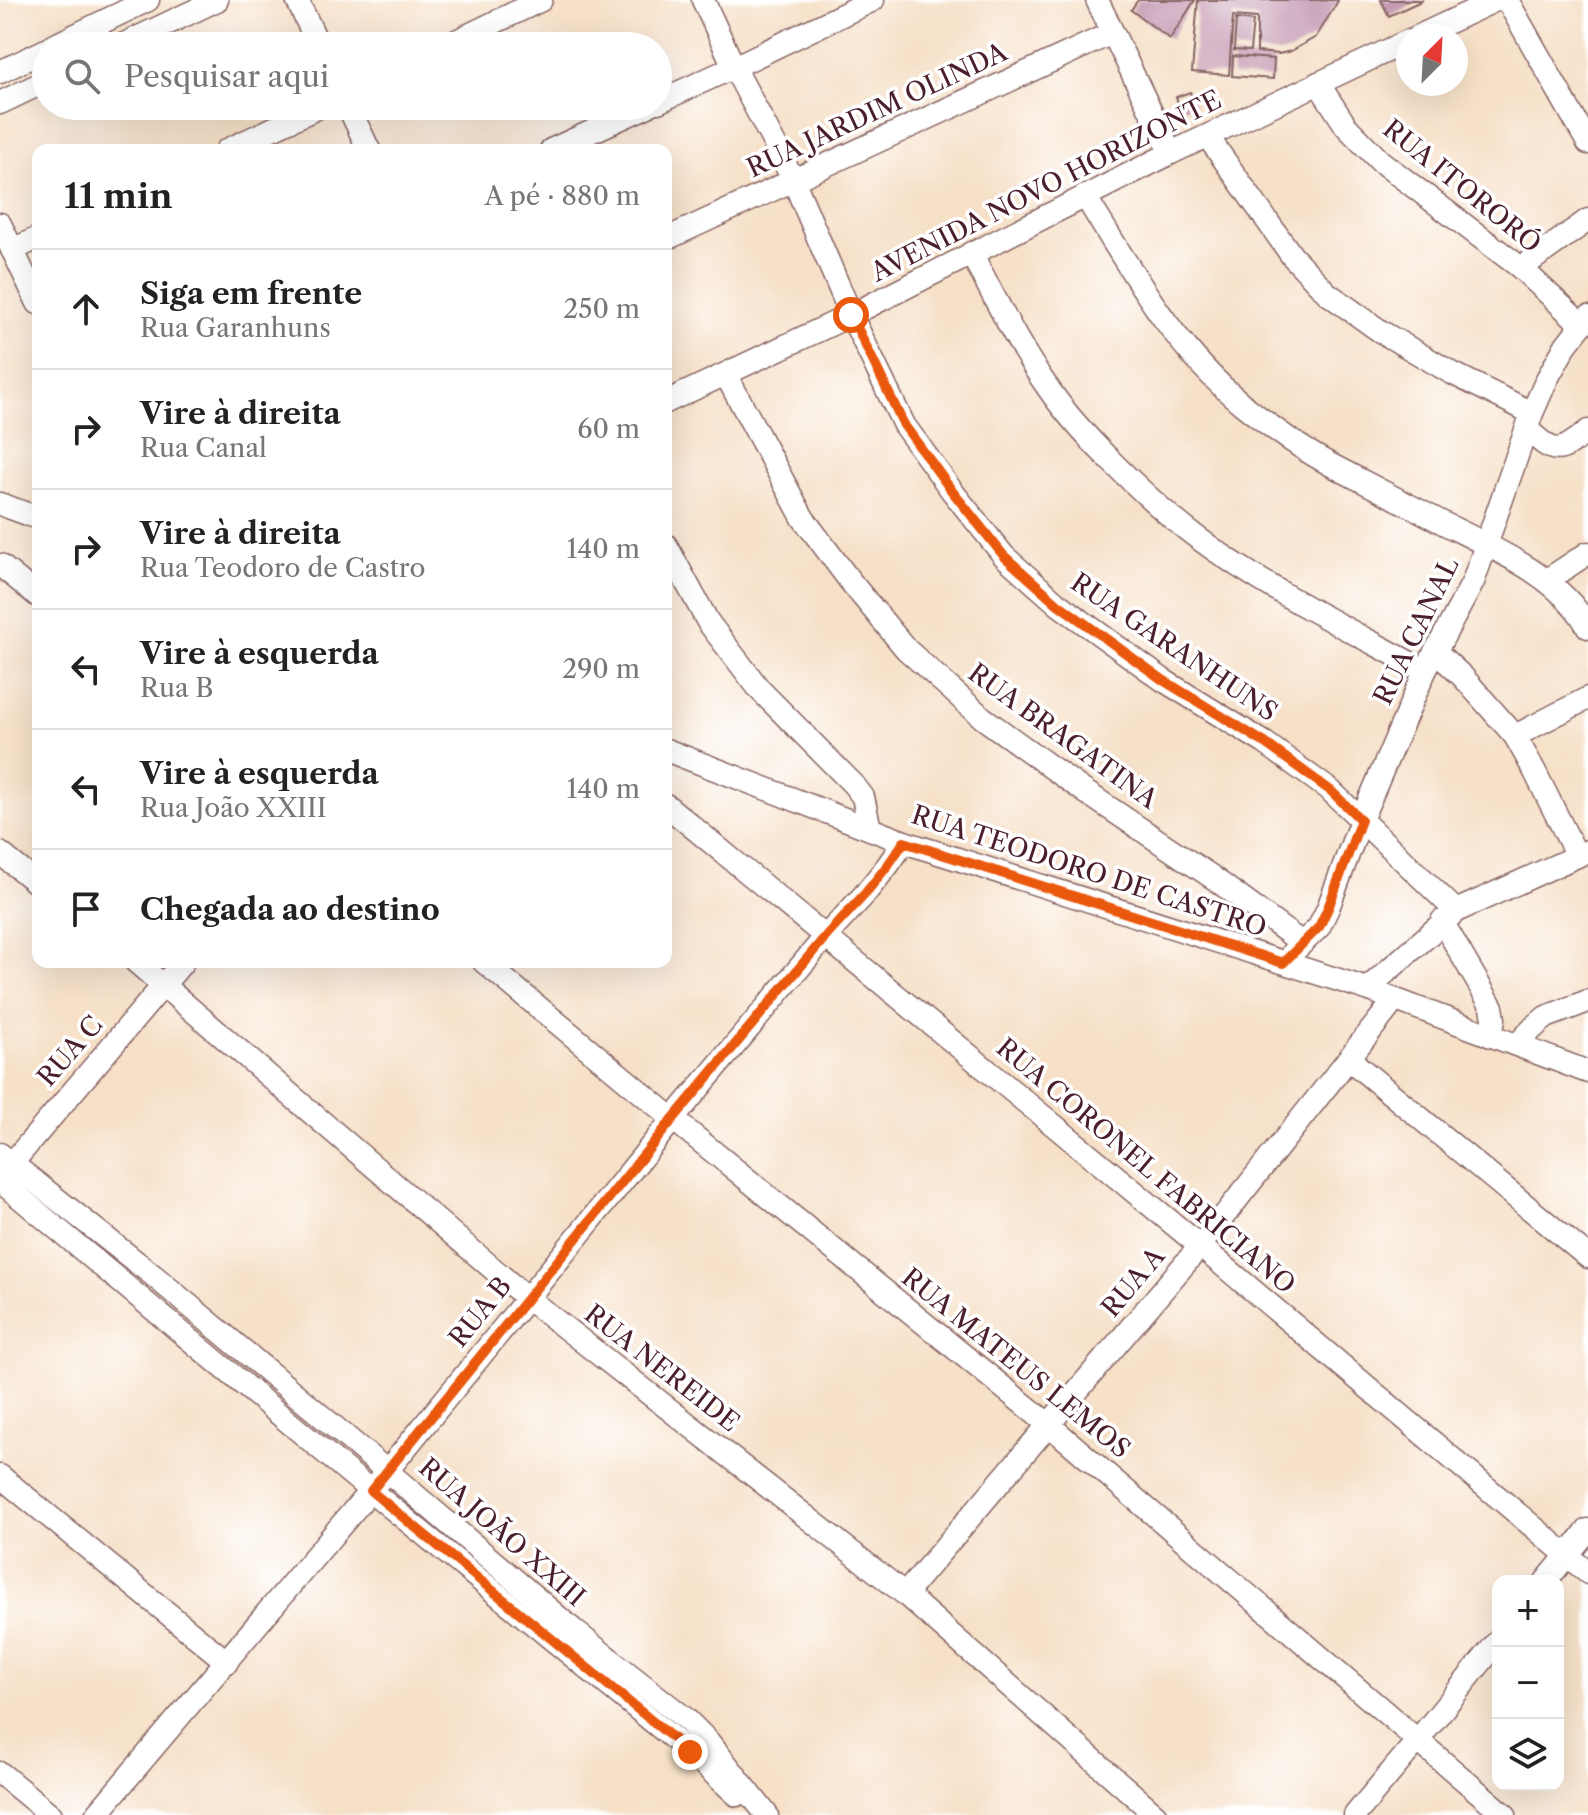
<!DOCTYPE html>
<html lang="pt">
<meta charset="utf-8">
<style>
body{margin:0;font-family:"Libre Caslon Text",serif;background:#f2f2f2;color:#222}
.controls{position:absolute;right:24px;bottom:24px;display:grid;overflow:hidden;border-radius:16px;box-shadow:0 8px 32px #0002}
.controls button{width:72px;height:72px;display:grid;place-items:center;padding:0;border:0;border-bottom:2px solid #e0e0e0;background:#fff;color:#222;font:40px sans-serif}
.compass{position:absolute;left:1396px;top:24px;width:72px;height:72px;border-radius:50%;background:#fff;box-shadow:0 8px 32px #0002;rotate:24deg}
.stop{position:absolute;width:24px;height:24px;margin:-18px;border:6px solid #ea580c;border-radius:50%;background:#fff}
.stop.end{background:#ea580c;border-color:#fff;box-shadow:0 2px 8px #0008}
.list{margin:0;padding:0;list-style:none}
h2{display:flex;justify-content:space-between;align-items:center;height:104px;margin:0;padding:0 32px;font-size:34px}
h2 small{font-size:26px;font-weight:400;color:#767676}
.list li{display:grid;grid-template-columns:52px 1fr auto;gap:24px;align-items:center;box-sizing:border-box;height:120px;padding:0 32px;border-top:2px solid #e0e0e0}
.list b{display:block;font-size:30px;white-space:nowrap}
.list p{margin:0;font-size:26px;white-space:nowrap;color:#767676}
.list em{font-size:26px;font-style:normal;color:#767676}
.icon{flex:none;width:44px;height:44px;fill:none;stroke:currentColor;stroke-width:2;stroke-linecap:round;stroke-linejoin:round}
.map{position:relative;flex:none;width:1588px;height:1815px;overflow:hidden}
.search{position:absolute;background:#fff;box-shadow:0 8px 32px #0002;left:32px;top:32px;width:640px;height:88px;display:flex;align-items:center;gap:20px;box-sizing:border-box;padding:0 28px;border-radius:44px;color:#767676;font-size:30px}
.panel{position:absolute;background:#fff;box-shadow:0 8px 32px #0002;left:32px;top:144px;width:640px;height:824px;border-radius:16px}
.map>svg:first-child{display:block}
.building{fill:#c397b0}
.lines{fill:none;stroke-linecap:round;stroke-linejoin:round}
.minor-casing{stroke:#866362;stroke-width:25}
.minor{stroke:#fff;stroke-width:22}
.route{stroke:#ea580c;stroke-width:10}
.labels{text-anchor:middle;stroke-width:7;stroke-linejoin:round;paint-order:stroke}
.street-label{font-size:26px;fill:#4a1f2b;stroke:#fff}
</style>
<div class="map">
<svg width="1588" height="1815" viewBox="0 0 1588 1815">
<rect width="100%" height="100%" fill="#fff"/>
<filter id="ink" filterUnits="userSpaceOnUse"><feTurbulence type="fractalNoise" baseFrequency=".0125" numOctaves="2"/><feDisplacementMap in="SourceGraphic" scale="16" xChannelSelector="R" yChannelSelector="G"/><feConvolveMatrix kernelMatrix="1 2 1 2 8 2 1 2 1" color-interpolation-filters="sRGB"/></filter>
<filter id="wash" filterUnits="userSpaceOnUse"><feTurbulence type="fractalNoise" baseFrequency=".006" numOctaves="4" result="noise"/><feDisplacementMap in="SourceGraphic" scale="32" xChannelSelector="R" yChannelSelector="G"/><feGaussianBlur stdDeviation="1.8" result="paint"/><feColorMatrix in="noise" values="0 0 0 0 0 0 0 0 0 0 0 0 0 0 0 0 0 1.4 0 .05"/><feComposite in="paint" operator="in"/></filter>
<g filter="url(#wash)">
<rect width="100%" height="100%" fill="#f6e0c7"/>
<g id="blocks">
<g class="building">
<polygon points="1138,0 1195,0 1170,39 1131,10"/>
<polygon points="1198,0 1336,0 1338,1 1316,37 1291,51 1279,54 1257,52 1257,18 1233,16 1229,75 1192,72"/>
<polygon points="1381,0 1423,0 1389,16"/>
<polygon points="1236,19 1253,21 1250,51 1234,50"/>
<polygon points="1233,56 1274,59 1273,79 1232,76"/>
<polygon points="1190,92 1195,104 1180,109 1176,97"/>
</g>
</g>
</g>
<g filter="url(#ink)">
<use href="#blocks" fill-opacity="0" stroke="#866362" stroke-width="2"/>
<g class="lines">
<defs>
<g id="minor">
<polyline points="297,0 319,46"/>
<polyline points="703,0 734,67 793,179 851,315 904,425 952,491 1004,556 1058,604 1163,680 1265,743 1331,791 1456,911"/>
<polyline points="1097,0 1171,153"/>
<polyline points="1507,0 1588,143"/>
<polyline points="1419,36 1496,0"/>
<polyline points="53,46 148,0"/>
<polyline points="120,46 217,0"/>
<polyline points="446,46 541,0"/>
<polyline points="0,72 46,50"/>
<polyline points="1318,83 1346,126 1380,161 1521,268 1582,325"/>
<polyline points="658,102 734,67 873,0"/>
<polyline points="0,103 46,81"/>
<polyline points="348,106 369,150"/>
<polyline points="1208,137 1292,256 1327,293 1380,331 1450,372 1532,413"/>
<polyline points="227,150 321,106"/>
<polyline points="551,150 648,106"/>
<path d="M 1085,196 C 1131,270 1174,348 1242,404 C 1272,428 1305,452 1339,469 C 1375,488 1411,506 1447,525 C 1497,550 1560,577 1588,627"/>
<polyline points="0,224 38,303"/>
<polyline points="666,239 1112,33"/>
<polyline points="12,250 38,238"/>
<path d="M 971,253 C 995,298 1017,344 1046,385 C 1064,412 1086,436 1109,459 C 1136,486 1164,513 1195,536 C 1266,589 1348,629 1425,671"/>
<polyline points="1521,268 1588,220"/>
<polyline points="726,375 803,518 850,581 906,649 983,718 1084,791 1212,877 1302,943"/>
<polyline points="666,402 851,315 1171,153 1408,41"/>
<path d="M 1527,429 C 1555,455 1558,455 1588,431"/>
<polyline points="0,504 38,518"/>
<polyline points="666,545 708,622 760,690 853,784 863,797 870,829"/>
<polyline points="0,565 38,596"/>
<polyline points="1547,580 1588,553"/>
<polyline points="1435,651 1463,677 1515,736 1534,770 1577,856"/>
<polyline points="1515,736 1588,698"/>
<polyline points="666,750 904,842 1367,989 1588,1072"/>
<polyline points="666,805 1200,1246 1588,1573"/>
<polyline points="0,853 38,884"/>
<polyline points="1442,921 1492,1007 1494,1019 1491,1036"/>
<polyline points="1292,953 1319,927 1328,908 1361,820 1425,671 1473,582 1532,413 1547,379 1566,345 1588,317"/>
<polyline points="136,962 527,1298 905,1594 1156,1815"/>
<polyline points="484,962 673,1119 1048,1424 1505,1815"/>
<polyline points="1367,989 1456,911 1588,851"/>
<polyline points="1517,1045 1533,1028 1546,1017 1588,1001"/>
<polyline points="1349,1059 1588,1257"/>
<polyline points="0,1154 154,1276 387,1471 577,1633 687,1720 708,1741 767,1815"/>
<polyline points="2,1175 183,962"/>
<polyline points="0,1181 371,1491 690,1752 737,1795"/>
<polyline points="0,1476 227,1662"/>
<polyline points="1546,1581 1588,1530"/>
<polyline points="905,1594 1200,1246 1395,1000"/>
<polyline points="0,1773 51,1815"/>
<polyline points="96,1815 387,1471 673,1119 826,936 864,895 888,865 904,842"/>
<polyline points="1355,1815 1418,1740 1498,1641"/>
</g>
</defs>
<use href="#minor" class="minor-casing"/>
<use href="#minor" class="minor"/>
</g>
</g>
<g class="lines" filter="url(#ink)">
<polyline class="route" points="690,1752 371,1491 673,1119 826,936 864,895 888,865 904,842 1283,963 1319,927 1328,908 1361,820 1331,791 1265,743 1163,680 1058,604 1004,556 952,491 904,425 851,315"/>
</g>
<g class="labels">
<g class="street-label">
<text transform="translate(877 110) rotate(-25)" y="9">RUA JARDIM OLINDA</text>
<text transform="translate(1046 186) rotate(-27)" y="9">AVENIDA NOVO HORIZONTE</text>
<text transform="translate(1462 186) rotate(39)" y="9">RUA ITORORÓ</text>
<text transform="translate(1416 631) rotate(-64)" y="9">RUA CANAL</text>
<text transform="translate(1174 647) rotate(34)" y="9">RUA GARANHUNS</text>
<text transform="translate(1063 736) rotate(36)" y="9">RUA BRAGATINA</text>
<text transform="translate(1089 871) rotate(18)" y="9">RUA TEODORO DE CASTRO</text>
<text transform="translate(70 1051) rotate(-49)" y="9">RUA C</text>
<text transform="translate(1146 1166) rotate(40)" y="9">RUA CORONEL FABRICIANO</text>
<text transform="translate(1133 1282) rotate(-50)" y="9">RUA A</text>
<text transform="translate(480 1312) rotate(-51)" y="9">RUA B</text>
<text transform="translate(1016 1363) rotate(39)" y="9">RUA MATEUS LEMOS</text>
<text transform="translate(662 1368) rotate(38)" y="9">RUA NEREIDE</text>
<text transform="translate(502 1532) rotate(41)" y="9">RUA JOÃO XXIII</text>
</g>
</g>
</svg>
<div class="controls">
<button>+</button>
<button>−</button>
<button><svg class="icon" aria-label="layers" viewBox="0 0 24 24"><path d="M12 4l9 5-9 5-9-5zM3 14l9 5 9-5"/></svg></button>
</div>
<svg class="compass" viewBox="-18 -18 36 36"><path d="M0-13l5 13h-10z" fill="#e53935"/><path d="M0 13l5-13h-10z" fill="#767676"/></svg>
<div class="stop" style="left:851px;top:315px"></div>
<div class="stop end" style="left:690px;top:1752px"></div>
<div class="search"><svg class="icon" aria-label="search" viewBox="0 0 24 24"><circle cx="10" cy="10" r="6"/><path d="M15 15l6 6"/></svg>Pesquisar aqui</div>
<section class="panel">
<h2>11 min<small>A pé · 880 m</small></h2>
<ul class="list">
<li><svg class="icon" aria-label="ahead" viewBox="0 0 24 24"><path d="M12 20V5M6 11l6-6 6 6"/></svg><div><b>Siga em frente</b><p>Rua Garanhuns</p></div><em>250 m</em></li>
<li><svg class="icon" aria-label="right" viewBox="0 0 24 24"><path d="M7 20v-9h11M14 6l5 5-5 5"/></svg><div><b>Vire à direita</b><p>Rua Canal</p></div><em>60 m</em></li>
<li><svg class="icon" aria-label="right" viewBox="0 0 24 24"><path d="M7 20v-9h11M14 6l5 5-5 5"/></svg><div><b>Vire à direita</b><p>Rua Teodoro de Castro</p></div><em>140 m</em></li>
<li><svg class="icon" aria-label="left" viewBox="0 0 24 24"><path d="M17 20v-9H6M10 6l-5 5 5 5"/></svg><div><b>Vire à esquerda</b><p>Rua B</p></div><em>290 m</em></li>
<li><svg class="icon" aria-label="left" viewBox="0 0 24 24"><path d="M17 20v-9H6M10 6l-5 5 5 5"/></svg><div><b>Vire à esquerda</b><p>Rua João XXIII</p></div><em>140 m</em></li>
<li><svg class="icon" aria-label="arrive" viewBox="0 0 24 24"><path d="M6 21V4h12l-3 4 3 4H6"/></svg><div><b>Chegada ao destino</b></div></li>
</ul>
</section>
</div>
